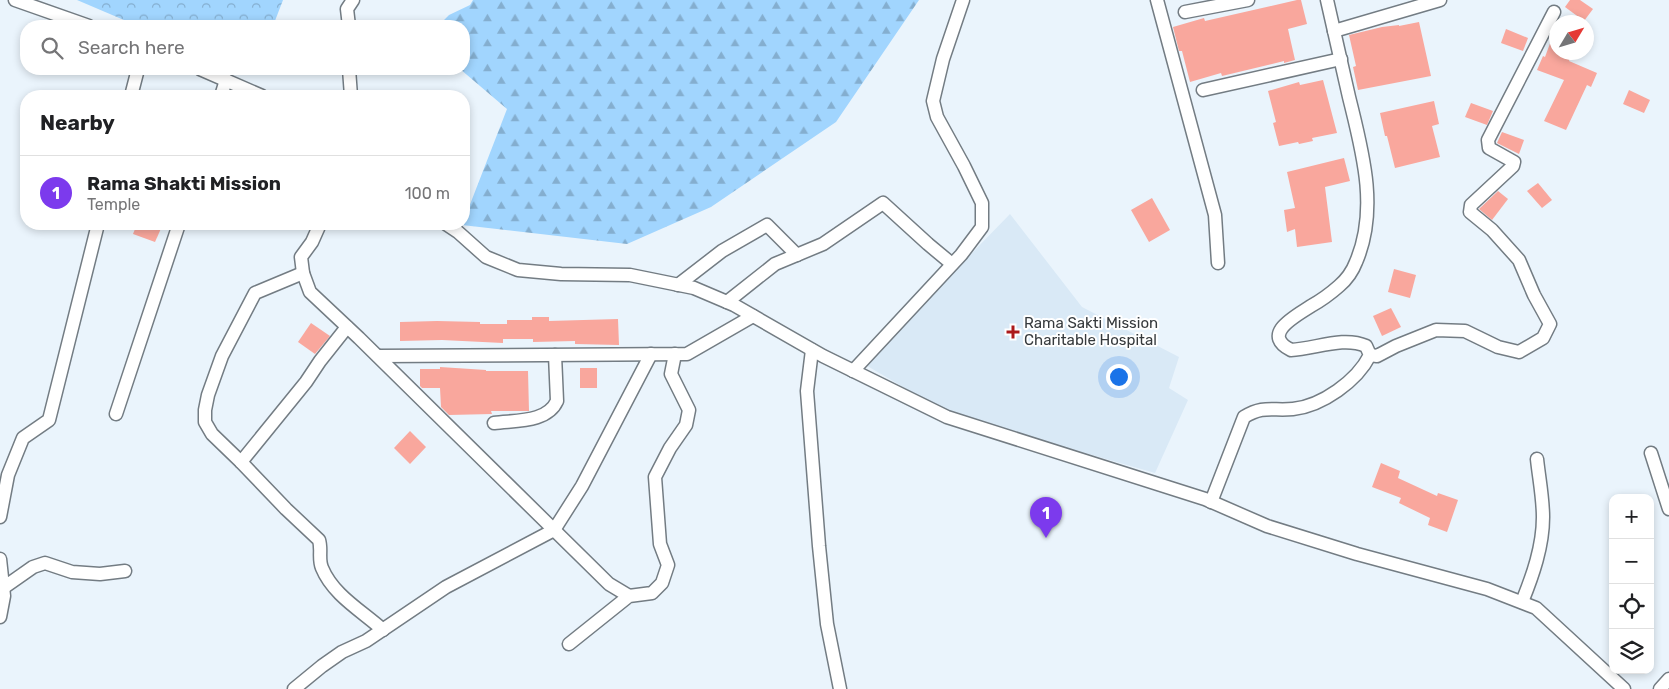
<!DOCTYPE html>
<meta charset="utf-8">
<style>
body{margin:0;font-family:Rubik,sans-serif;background:#f6f6f6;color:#202124}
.controls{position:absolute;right:15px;bottom:15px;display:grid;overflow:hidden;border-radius:10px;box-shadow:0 2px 8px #0003}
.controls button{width:45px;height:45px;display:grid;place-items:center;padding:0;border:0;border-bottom:1px solid #e0e0e0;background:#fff;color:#202124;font:25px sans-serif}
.compass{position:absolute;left:1549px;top:15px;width:45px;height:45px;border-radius:50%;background:#fff;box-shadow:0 2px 8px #0003;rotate:52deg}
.you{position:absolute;left:1118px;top:376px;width:18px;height:18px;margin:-12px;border:4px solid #fff;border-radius:50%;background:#1a73e8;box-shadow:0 0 0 8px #1a73e833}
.badge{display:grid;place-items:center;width:32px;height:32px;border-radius:50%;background:#7c3aed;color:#fff;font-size:16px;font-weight:700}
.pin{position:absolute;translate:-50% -41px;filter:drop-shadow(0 1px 2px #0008)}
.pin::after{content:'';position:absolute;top:26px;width:18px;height:15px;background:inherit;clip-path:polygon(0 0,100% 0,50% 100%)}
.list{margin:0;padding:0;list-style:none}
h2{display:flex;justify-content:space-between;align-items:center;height:65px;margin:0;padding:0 20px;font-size:21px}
h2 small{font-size:16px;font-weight:400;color:#757577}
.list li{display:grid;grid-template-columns:32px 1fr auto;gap:15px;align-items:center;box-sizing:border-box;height:75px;padding:0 20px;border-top:1px solid #e0e0e0}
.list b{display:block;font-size:19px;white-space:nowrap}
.list p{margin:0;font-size:16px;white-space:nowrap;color:#757577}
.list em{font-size:16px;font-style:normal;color:#757577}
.icon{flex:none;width:28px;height:28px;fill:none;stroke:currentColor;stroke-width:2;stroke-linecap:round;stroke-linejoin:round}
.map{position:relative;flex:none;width:1669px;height:689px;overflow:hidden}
.search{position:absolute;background:#fff;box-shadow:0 2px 8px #0003;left:20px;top:20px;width:450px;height:55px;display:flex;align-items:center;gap:12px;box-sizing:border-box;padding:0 18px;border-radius:20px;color:#757577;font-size:19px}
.panel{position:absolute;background:#fff;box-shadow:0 2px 8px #0003;left:20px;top:90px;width:450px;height:140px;border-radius:20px}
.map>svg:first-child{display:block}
.built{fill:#d9e9f6}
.forest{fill:url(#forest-firs)}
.park{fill:url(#park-crowns)}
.building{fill:#f9a79d}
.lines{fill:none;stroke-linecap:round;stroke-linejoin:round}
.minor-casing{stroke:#737c83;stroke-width:15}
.minor{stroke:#fff;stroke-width:12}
.poi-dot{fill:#ab191b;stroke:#fff;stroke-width:2}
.labels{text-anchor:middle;stroke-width:4;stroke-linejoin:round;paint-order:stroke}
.poi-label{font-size:15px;fill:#363a3d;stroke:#fff;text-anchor:start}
</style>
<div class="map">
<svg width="1669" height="689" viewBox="0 0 1669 689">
<defs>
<pattern id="forest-firs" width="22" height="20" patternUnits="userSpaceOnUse" patternTransform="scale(1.25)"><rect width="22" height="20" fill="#a1d5fe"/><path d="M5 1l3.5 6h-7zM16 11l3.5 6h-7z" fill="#84aecf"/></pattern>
<pattern id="park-crowns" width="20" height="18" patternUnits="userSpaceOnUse" patternTransform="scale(1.25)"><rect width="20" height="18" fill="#a1d5fe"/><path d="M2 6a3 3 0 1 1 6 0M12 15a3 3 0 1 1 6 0" fill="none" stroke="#84aecf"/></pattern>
</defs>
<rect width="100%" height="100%" fill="#eaf4fc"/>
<polygon class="built" points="1010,214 1082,307 1179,357 1169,388 1188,400 1155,473 949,414 864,364"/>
<polygon class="forest" points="473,0 919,0 836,122 711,207 627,244 462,225 464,224 464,220 507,109 460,69 464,69 464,26 438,26 449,15 470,5"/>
<polygon class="park" points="77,0 283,0 273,26 138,26"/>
<g class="building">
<polygon points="1297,0 1301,0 1307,24 1288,29 1295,60 1284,63 1284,61 1222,76 1221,73 1190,82 1182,51 1179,51 1173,27 1204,18 1205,21"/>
<polygon points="1570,0 1580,0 1593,9 1584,21 1565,7"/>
<polygon points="1419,22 1431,76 1358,90 1353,67 1356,66 1349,35 1382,27 1399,25 1399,26"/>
<polygon points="1506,29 1528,38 1523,51 1501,43"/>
<polygon points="1555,30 1556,52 1572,52 1569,61 1597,73 1591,87 1587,85 1566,130 1544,121 1564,80 1537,70 1543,56 1545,57"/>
<polygon points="1323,80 1337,133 1312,138 1313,141 1299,144 1298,142 1279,146 1273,123 1276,122 1268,91 1299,82 1300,85"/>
<polygon points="1629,90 1650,100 1644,113 1623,104"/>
<polygon points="1434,101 1439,124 1432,126 1440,157 1395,168 1387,136 1385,136 1380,113"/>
<polygon points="1471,103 1493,111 1487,125 1465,117"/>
<polygon points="1502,132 1524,140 1519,154 1497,143"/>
<polygon points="1344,158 1350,181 1325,187 1332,242 1297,247 1295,229 1287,232 1284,210 1295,208 1287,172"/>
<polygon points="1538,183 1552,200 1542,208 1527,191"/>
<polygon points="1498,191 1508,199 1492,220 1479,209"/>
<polygon points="1152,198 1170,230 1149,242 1131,210"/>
<polygon points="137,224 163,224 155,242 133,234"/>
<polygon points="1394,269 1416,275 1410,298 1388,292"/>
<polygon points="1391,308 1401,327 1382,336 1373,316"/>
<polygon points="532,317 549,317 549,321 618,319 619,345 575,344 575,341 533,342 533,339 503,339 503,343 442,340 400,341 400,322 437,321 480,322 480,324 507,324 507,320 532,320"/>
<polygon points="311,323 330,336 315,354 298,342"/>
<polygon points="440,367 486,370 486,371 528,371 529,411 491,411 492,414 449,415 441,407 440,388 422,388 420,386 420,369 440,369"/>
<rect x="580" y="368" width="17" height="20"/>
<polygon points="410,431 426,447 410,464 394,448"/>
<polygon points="1381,463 1400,471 1398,478 1437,496 1438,493 1458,500 1447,532 1428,525 1430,518 1399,503 1401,498 1372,487"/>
</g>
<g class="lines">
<defs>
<g id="minor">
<polyline points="15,0 89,26"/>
<polyline points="1157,0 1215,215 1218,263"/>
<polyline points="1185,12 1248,0"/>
<polyline points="349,26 347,9 353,0"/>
<polyline points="1334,31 1440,0"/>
<polyline points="200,69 262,96"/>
<polyline points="349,69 351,96"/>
<polyline points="1203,90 1341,59"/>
<polyline points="131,96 138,69"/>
<polyline points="221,96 226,80"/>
<polyline points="320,224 312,242 301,257 303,273 310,292 359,338 609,584 629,596"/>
<polyline points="446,224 458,232 486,257 518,270 561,274 630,275 694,288 734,305 823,356 947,417 1205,499 1267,526 1357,554 1487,589 1536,608 1624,689"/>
<polyline points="678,285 722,251 767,225 797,255"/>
<polyline points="727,302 775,264 823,244 883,203 928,244 952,264"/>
<path d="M 347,327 L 320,361 L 306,382 L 241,462 L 286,509 L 319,540 C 322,549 318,559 322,568 C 333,595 362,611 383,630"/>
<polyline points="812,350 807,391 819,546 827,624 840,689"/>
<polyline points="1370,355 1377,356 1396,346 1436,330 1465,331 1498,347 1519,352 1543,338 1550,324 1534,295 1519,260 1492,230 1470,212 1471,205 1513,166 1514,162 1489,148 1488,140 1554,12"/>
<polyline points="378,356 687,354 753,316"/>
<polyline points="853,371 961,255 982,227 982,203 964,166 937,117 933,101 943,59 963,0"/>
<polyline points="116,414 179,224"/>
<path d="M 494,423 C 515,420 547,423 557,401 L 555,355"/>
<polyline points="1651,453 1669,509"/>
<polyline points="241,462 212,434 205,422 205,410 208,395 222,356 255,293 303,273"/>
<path d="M 1211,502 L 1244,417 C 1264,405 1272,411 1293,409 C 1322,406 1357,381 1370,355 L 1366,346 C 1343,336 1315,349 1291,350 C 1260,334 1296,316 1311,306 C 1320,301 1330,294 1339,286 C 1346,280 1353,270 1356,262 C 1379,209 1362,150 1349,97 C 1342,65 1334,32 1327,0"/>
<polyline points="0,517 8,475 23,438 49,420 98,224"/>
<polyline points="0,559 4,596 0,617"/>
<polyline points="3,588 33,567 45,563 72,572 100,574 125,571"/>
<path d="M 1522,602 C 1533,575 1543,546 1543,517 C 1543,498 1539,478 1537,459"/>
<polyline points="569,644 629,596 652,593 662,583 668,565 660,544 655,477 670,448 686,425 689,410 671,374 675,354"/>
<polyline points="294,689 322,666 342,652 366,641 446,587 554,530 582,486 651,354"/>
<polyline points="1660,689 1669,679"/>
</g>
</defs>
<use href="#minor" class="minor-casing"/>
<use href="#minor" class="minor"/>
</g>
<path class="poi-dot" d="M1010.5 324.5h5v5h5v5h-5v5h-5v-5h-5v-5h5z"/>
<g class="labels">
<g class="poi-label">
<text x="1024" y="328">Rama Sakti Mission<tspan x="1024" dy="17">Charitable Hospital</tspan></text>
</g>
</g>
</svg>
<div class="controls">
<button>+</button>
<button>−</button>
<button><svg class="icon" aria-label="locate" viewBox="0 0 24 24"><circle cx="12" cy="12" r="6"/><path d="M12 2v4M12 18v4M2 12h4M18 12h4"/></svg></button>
<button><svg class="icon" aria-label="layers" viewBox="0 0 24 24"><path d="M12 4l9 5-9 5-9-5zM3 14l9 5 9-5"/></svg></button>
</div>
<svg class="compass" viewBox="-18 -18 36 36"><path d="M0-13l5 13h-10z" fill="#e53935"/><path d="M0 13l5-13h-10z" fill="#757577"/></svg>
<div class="you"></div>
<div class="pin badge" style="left:1046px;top:538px">1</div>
<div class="search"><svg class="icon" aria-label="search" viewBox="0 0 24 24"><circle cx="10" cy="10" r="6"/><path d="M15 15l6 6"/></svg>Search here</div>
<section class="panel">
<h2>Nearby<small></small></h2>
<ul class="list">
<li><span class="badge">1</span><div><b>Rama Shakti Mission</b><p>Temple</p></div><em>100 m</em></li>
</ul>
</section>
</div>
